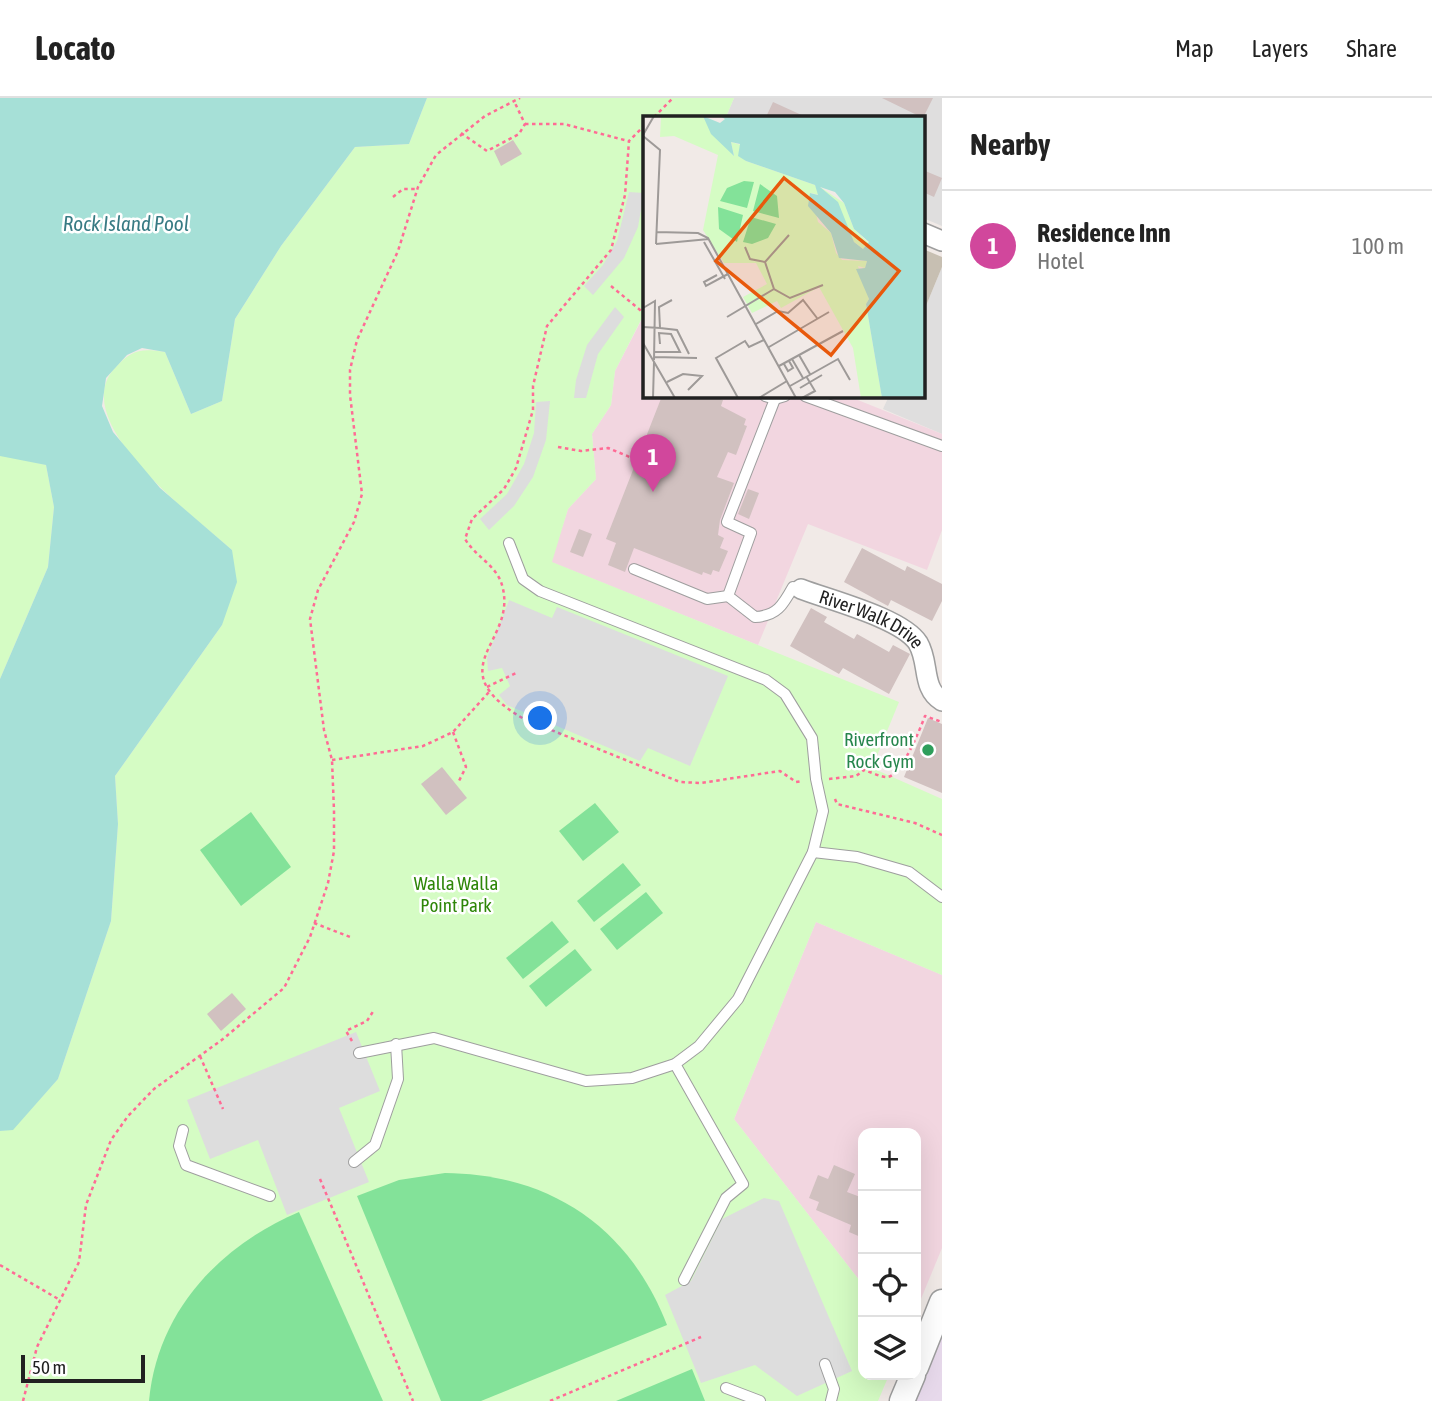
<!DOCTYPE html>
<meta charset="utf-8">
<style>
body{margin:0;font-family:"Asap Condensed",sans-serif;background:#f6f6f6;color:#222}
.controls{position:absolute;right:21px;bottom:21px;display:grid;overflow:hidden;border-radius:14px;box-shadow:0 7px 28px #0002}
.controls button{width:63px;height:63px;display:grid;place-items:center;padding:0;border:0;border-bottom:2px solid #e0e0e0;background:#fff;color:#222;font:35px sans-serif}
.scale{position:absolute;left:21px;bottom:18px;width:124px;box-sizing:border-box;padding-left:7px;border:4px solid #212121;border-top:0;font-size:19px;line-height:24px;white-space:nowrap;color:#212121;-webkit-text-stroke:5px #fff;paint-order:stroke}
.you{position:absolute;left:541px;top:621px;width:24px;height:24px;margin:-18px;border:5px solid #fff;border-radius:50%;background:#1a73e8;box-shadow:0 0 0 10px #1a73e833}
.badge{display:grid;place-items:center;width:46px;height:46px;border-radius:50%;background:#d93025;color:#fff;font-size:23px;font-weight:700}
.pin{position:absolute;translate:-50% -58px;filter:drop-shadow(0 2px 4px #0008)}
.pin::after{content:'';position:absolute;top:37px;width:24px;height:21px;background:inherit;clip-path:polygon(0 0,100% 0,50% 100%)}
.list{margin:0;padding:0;list-style:none}
h2{display:flex;justify-content:space-between;align-items:center;height:91px;margin:0;padding:0 28px;font-size:30px}
h2 small{font-size:23px;font-weight:400;color:#767676}
.list li{display:grid;grid-template-columns:46px 1fr auto;gap:21px;align-items:center;box-sizing:border-box;height:112px;padding:0 28px;border-top:2px solid #e0e0e0}
.list b{display:block;font-size:26px;white-space:nowrap}
.list p{margin:0;font-size:23px;white-space:nowrap;color:#767676}
.list em{font-size:23px;font-style:normal;color:#767676}
.icon{flex:none;width:38px;height:38px;fill:none;stroke:currentColor;stroke-width:2;stroke-linecap:round;stroke-linejoin:round}
.map{position:relative;flex:none;width:942px;height:1303px;overflow:hidden}
header{display:flex;align-items:center;gap:42px;box-sizing:border-box;height:98px;padding:0 35px;background:#fff;border-bottom:2px solid #e0e0e0}
header strong{font-size:33px}
nav{display:flex;gap:38px;margin-inline-start:auto;font-size:24px}
main{display:flex}
aside{flex:1;background:#fff}
.map>svg:first-child{display:block}
.residential{fill:#dfdede}
.commercial{fill:#f2d6e0}
.industrial{fill:#e7d9eb}
.construction{fill:#c7bfb2}
.park{fill:#d5fcc4}
.pitch{fill:#83e299}
.parking{fill:#ddd}
.water{fill:#a6e0d7}
.building{fill:#d1c1c0}
.lines{fill:none;stroke-linecap:round;stroke-linejoin:round}
.service-casing{stroke:#9e9e9e;stroke-width:12}
.minor-casing{stroke:#9e9e9e;stroke-width:22}
.tertiary-casing{stroke:#9e9e9e;stroke-width:27}
.path{stroke:#ff6b95;stroke-width:2.5;stroke-dasharray:3.5 3.5;stroke-linecap:butt}
.service{stroke:#fff;stroke-width:10}
.minor{stroke:#fff;stroke-width:19}
.tertiary{stroke:#fff;stroke-width:24}
.leisure-dot{fill:#2e9e5b;stroke:#fff;stroke-width:2.5}
.labels{text-anchor:middle;stroke-width:5;stroke-linejoin:round;paint-order:stroke}
.street-label{font-size:19px;fill:#212121;stroke:#fff}
.leisure-label{font-size:19px;fill:#27864d;stroke:#fff;text-anchor:end}
.park-label{font-size:19px;fill:#2e8608;stroke:#fff}
.water-label{font-size:21px;font-style:italic;fill:#387b84;stroke:#fff}
.inset-road{fill:none;stroke:#9e9a98;stroke-width:2}
.view{fill:#e8590c;fill-opacity:0.15;stroke:#e8590c;stroke-width:3.5}
.inset-edge{fill:none;stroke:#212121;stroke-width:3.5}
</style>
<header>
<strong>Locato</strong>
<nav><a>Map</a><a>Layers</a><a>Share</a></nav>
</header>
<main>
<div class="map">
<svg width="942" height="1303" viewBox="0 0 942 1303">
<rect width="100%" height="100%" fill="#f1eae7"/>
<g class="residential">
<polygon points="734,0 942,0 942,128 923,120 923,19 726,19"/>
<polygon points="942,169 942,336 883,311 889,298 923,298 923,215"/>
</g>
<g class="commercial">
<polygon points="643,219 645,298 848,298 942,336 942,432 927,472 808,426 758,547 551,464 568,411 596,381 592,336 611,307 615,273"/>
<polygon points="816,824 942,877 942,1150 916,1213 916,1035 863,1035 863,1187 734,1021"/>
</g>
<polygon class="industrial" points="942,1235 942,1303 914,1303"/>
<polygon class="construction" points="923,151 942,159 942,169 923,215"/>
<g class="park">
<path d="M 427,0 L 734,0 L 726,19 L 645,19 L 644,216 L 615,273 L 611,307 L 592,336 L 596,381 L 568,411 L 552,464 L 899,604 L 872,670 L 942,701 L 942,877 L 816,824 L 734,1021 L 863,1187 L 863,1277 L 889,1277 L 878,1303 L 0,1303 L 0,1033 L 13,1031 L 58,981 L 111,823 L 118,726 L 115,678 L 222,527 L 232,452 C 196,420 67,325 114,271 C 131,252 140,250 165,254 L 191,316 L 222,303 L 235,221 L 281,148 L 355,49 L 409,46 Z"/>
<polygon points="5,357 46,367 54,409 48,469 0,581 0,358"/>
</g>
<g class="pitch">
<polygon points="595,705 619,734 583,763 559,733"/>
<polygon points="251,714 291,769 241,808 200,752"/>
<polygon points="623,765 641,787 594,824 577,803"/>
<polygon points="646,794 663,815 617,852 600,831"/>
<polygon points="552,823 569,844 523,881 506,860"/>
<polygon points="575,851 592,872 546,909 529,888"/>
<path d="M 445,1075 C 550,1076 629,1129 667,1227 L 481,1303 L 441,1303 L 357,1098 L 399,1082 Z"/>
<path d="M 299,1114 L 383,1303 L 149,1303 C 157,1214 219,1148 299,1114 Z"/>
<polygon points="692,1271 705,1303 616,1303"/>
</g>
<g class="parking">
<polygon points="629,94 644,95 638,129 624,160 593,197 584,188 603,167 617,143"/>
<polygon points="615,209 624,219 598,256 586,300 574,300 576,282 587,247"/>
<polygon points="550,303 546,342 533,379 514,408 489,432 480,421 507,396 524,366 534,335 536,304"/>
<polygon points="509,502 552,520 557,509 728,578 690,668 648,650 640,663 507,607 499,597 510,588 502,570 488,573 487,560"/>
<polygon points="356,934 380,993 339,1010 369,1084 287,1117 258,1042 210,1061 187,1002"/>
<polygon points="764,1100 779,1103 852,1273 797,1298 755,1267 701,1285 665,1197 691,1183 722,1121"/>
</g>
<polygon class="water" points="0,0 427,0 409,46 355,49 281,148 235,221 222,303 191,316 165,254 142,250 127,257 106,280 102,308 113,334 160,390 232,452 237,484 222,527 115,678 118,726 111,823 58,981 13,1032 0,1033 0,581 48,469 54,409 46,367 0,358"/>
<g class="building">
<polygon points="882,0 933,0 923,20"/>
<polygon points="773,4 806,19 766,19"/>
<polygon points="513,42 522,56 501,68 494,53"/>
<polygon points="923,72 942,80 934,99 923,94"/>
<polygon points="662,298 711,298 723,302 721,308 746,321 744,327 747,328 736,357 728,354 717,379 734,385 720,422 718,437 724,440 720,450 728,453 719,474 713,472 711,477 703,474 702,477 634,450 625,474 608,467 616,445 606,441"/>
<polygon points="748,391 759,395 749,421 738,416"/>
<polygon points="579,431 592,436 583,459 570,454"/>
<polygon points="862,450 905,473 907,468 942,486 942,503 932,523 891,502 888,508 844,484"/>
<polygon points="811,510 827,519 824,524 854,541 857,536 889,554 893,547 910,556 889,596 843,570 839,576 790,548"/>
<polygon points="928,620 942,626 942,695 904,679"/>
<polygon points="442,669 467,700 446,717 421,686"/>
<polygon points="232,895 246,911 221,933 207,916"/>
<polygon points="834,1067 855,1076 847,1094 863,1100 863,1140 849,1134 851,1127 816,1112 819,1104 809,1100 818,1077 828,1081"/>
</g>
<g class="lines">
<defs>
<g id="service">
<polyline points="765,298 775,301 785,298"/>
<polyline points="805,298 942,348"/>
<path d="M 775,301 L 727,424 L 751,435 L 728,498 L 755,519 C 777,518 783,507 793,489 L 801,491"/>
<polyline points="634,471 707,501 728,498"/>
<polyline points="813,754 857,759 909,774 942,799"/>
<polyline points="359,955 434,940 586,983 632,980 675,966 699,948 738,901 813,754 823,713 816,681 812,640 785,596 766,582 540,493 523,481 509,445"/>
<polyline points="675,966 743,1086 726,1100 684,1182"/>
<polyline points="183,1032 179,1048 186,1067 270,1098"/>
<polyline points="354,1064 375,1047 398,981 396,946"/>
<polyline points="825,1266 834,1291 831,1303"/>
<polyline points="726,1290 760,1303"/>
</g>
<g id="minor">
<polyline points="923,135 942,143"/>
<path id="s1" d="M 801,491 C 829,502 902,520 918,545 C 930,565 921,590 942,603"/>
</g>
<g id="tertiary">
<polyline points="916,1269 942,1204"/>
<polyline points="902,1303 913,1277"/>
</g>
</defs>
<use href="#service" class="service-casing"/>
<use href="#minor" class="minor-casing"/>
<use href="#tertiary" class="tertiary-casing"/>
<g class="path">
<polyline points="654,19 673,0"/>
<polyline points="525,26 564,26 628,43"/>
<path d="M 645,27 L 629,43 L 625,97 L 611,152 L 547,228 L 533,288 L 533,312 L 516,370 L 504,391 L 472,421 L 465,441 C 475,458 497,468 502,487 C 519,545 435,569 524,621 L 680,684 L 701,685 L 780,673 L 796,684 L 802,683"/>
<polyline points="461,35 487,53 519,36 525,26 514,3"/>
<polyline points="393,99 403,91 418,91"/>
<polyline points="611,188 645,216"/>
<polyline points="558,349 581,353 608,350 637,362"/>
<polyline points="487,589 518,574"/>
<polyline points="453,634 466,669 459,683"/>
<polyline points="332,662 423,648 453,634 489,594"/>
<path d="M 829,681 L 856,678 L 864,672 C 871,674 880,679 887,679 C 901,679 920,631 925,618 L 942,624"/>
<polyline points="835,701 837,706 915,725 942,737"/>
<polyline points="314,825 350,839"/>
<polyline points="352,943 346,933 367,923 374,912"/>
<polyline points="200,958 223,1011"/>
<polyline points="320,1081 413,1303"/>
<polyline points="0,1167 60,1202"/>
<polyline points="23,1303 37,1249 79,1164 86,1107 111,1042 128,1018 154,991 223,941 284,890 310,839 328,785 334,753 334,713 332,662 324,632 310,521 318,492 354,424 362,396 350,297 350,272 357,242 398,153 418,89 436,57 485,18 520,0"/>
<polyline points="550,1303 701,1239"/>
</g>
<use href="#service" class="service"/>
<use href="#minor" class="minor"/>
<use href="#tertiary" class="tertiary"/>
</g>
<circle class="leisure-dot" cx="928" cy="652" r="7"/>
<g class="labels">
<g class="street-label">
<text dy="7" stroke="none"><textPath href="#s1" startOffset="77">River Walk Drive</textPath></text>
</g>
<g class="leisure-label">
<text x="914" y="648">Riverfront<tspan x="914" dy="22">Rock Gym</tspan></text>
</g>
<g class="park-label">
<text x="456" y="792">Walla Walla<tspan x="456" dy="22">Point Park</tspan></text>
</g>
<g class="water-label">
<text x="126" y="133">Rock Island Pool</text>
</g>
</g>
<g transform="translate(643 18)">
<rect width="282" height="282" fill="#f1eae7"/>
<path d="M 18,0 L 60,0 L 91,40 L 88,26 L 98,29 L 96,38 L 103,45 L 172,69 L 176,79 L 168,77 L 175,106 L 188,117 L 193,137 L 199,144 L 224,145 L 222,152 L 215,150 L 226,183 L 223,188 L 239,282 L 218,282 L 210,232 L 176,171 L 138,192 L 134,185 L 109,197 L 100,181 L 124,168 L 113,147 L 81,147 L 60,114 L 75,39 L 31,20 L 17,21 ZM 177,71 L 201,87 L 211,113 L 226,127 L 220,133 L 211,126 Z" fill="#d5fcc4"/>
<path d="M 101,65 L 111,66 L 104,92 L 77,85 L 84,72 ZM 117,68 L 134,80 L 136,102 L 110,95 ZM 75,91 L 100,99 L 94,126 L 76,113 ZM 108,101 L 133,108 L 125,122 L 109,128 L 100,126 Z" fill="#83e299"/>
<path d="M 60,0 L 77,7 L 82,3 L 77,0 L 282,0 L 282,282 L 239,282 L 223,188 L 226,183 L 213,153 L 222,152 L 224,145 L 196,142 L 188,117 L 165,90 L 167,77 L 175,79 L 172,69 L 103,45 L 95,40 L 97,28 L 88,26 L 91,40 L 68,18 ZM 177,71 L 192,76 L 201,87 L 211,113 L 226,126 L 220,133 L 211,126 L 195,86 Z" fill="#a6e0d7" fill-rule="evenodd"/>
<path class="inset-road" d="M 0,19 L 11,0M 0,20 L 17,34 L 13,128M 13,116 L 55,117 L 65,122 L 153,282M 146,119 L 122,146 L 131,173 L 147,182 L 180,169M 61,126 L 82,163M 13,128 L 66,123M 102,131 L 107,143 L 122,146M 74,159 L 61,166 L 63,170 L 85,158M 0,192 L 12,185 L 11,244M 84,201 L 131,173M 113,208 L 135,195 L 145,197 L 160,184 L 174,202M 0,211 L 17,212 L 16,191 L 29,184M 17,212 L 34,214 L 46,238M 0,227 L 32,282M 126,231 L 186,196M 11,236 L 37,236 L 28,218 L 16,217 L 17,228M 156,239 L 167,258M 11,241 L 54,242M 149,243 L 160,262M 141,248 L 145,255 L 150,252 L 146,245M 136,250 L 200,215M 24,266 L 40,258 L 59,260 L 45,274M 147,270 L 195,243 L 207,264M 157,272 L 179,259M 10,282 L 11,246M 95,282 L 73,242 L 102,225 L 106,231 L 121,224M 116,282 L 144,265M 159,282 L 172,275 L 163,260"/>
<path class="view" d="M 141,62 L 256,155 L 188,239 L 73,145 Z"/>
<rect width="282" height="282" class="inset-edge"/>
</g>
</svg>
<div class="controls">
<button>+</button>
<button>−</button>
<button><svg class="icon" aria-label="locate" viewBox="0 0 24 24"><circle cx="12" cy="12" r="6"/><path d="M12 2v4M12 18v4M2 12h4M18 12h4"/></svg></button>
<button><svg class="icon" aria-label="layers" viewBox="0 0 24 24"><path d="M12 4l9 5-9 5-9-5zM3 14l9 5 9-5"/></svg></button>
</div>
<div class="scale">50 m</div>
<div class="you"></div>
<div class="pin badge" style="left:653px;top:394px;background:#d1479c">1</div>
</div>
<aside>
<h2>Nearby<small></small></h2>
<ul class="list">
<li><span class="badge" style="background:#d1479c">1</span><div><b>Residence Inn</b><p>Hotel</p></div><em>100 m</em></li>
</ul>
</aside>
</main>
